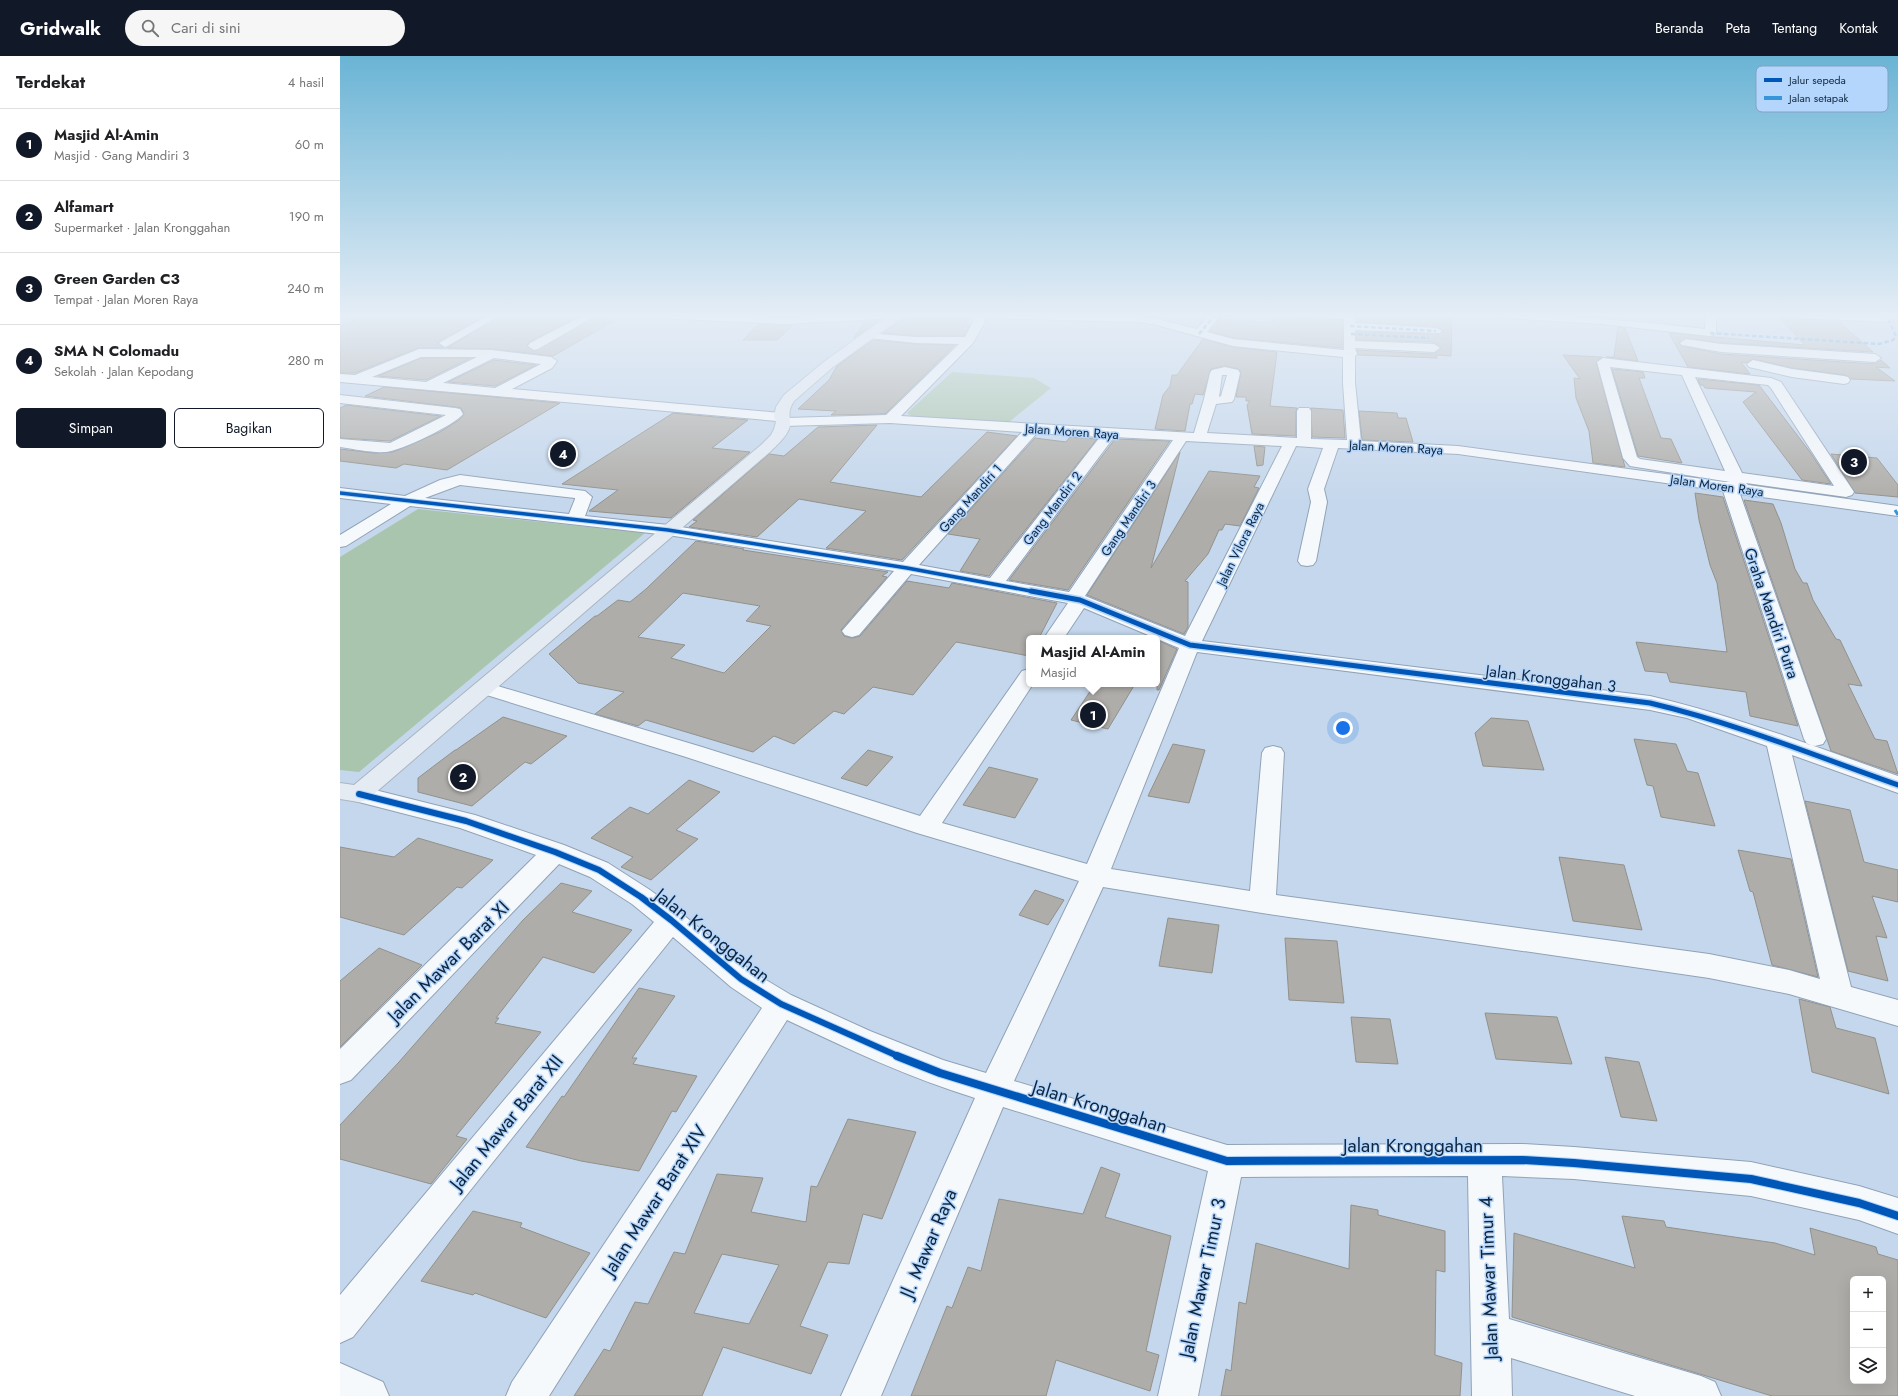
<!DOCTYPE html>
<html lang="id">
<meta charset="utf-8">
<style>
body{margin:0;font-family:Jost,sans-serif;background:#f6f6f6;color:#202124}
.controls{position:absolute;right:12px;bottom:12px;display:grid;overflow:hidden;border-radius:6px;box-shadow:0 4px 16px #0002}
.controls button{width:36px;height:36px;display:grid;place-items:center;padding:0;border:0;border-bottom:1px solid #e0e0e0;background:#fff;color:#202124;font:20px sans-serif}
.you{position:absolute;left:1003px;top:672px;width:14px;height:14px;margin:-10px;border:3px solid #fff;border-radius:50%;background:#1a73e8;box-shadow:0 0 0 6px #1a73e833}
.badge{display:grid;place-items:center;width:26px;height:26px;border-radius:50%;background:#111827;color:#fff;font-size:13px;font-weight:700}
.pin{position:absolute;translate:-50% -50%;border:2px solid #fff;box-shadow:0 1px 4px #0006}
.popup{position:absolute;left:686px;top:579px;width:134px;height:52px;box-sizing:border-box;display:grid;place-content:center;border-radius:6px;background:#fff;filter:drop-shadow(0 1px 3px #0005);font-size:13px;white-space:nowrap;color:#757577}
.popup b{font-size:15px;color:#202124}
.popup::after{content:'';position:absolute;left:50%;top:100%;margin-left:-8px;border:8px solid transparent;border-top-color:#fff}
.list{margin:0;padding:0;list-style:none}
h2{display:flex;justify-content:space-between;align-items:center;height:52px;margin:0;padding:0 16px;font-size:17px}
h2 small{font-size:13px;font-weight:400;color:#757577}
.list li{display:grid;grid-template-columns:26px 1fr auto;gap:12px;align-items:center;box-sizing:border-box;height:72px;padding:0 16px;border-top:1px solid #e0e0e0}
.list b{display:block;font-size:15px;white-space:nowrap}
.list p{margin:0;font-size:13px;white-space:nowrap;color:#757577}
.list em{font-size:13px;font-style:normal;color:#757577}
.actions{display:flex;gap:8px;padding:12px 16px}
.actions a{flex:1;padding:9px 0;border:1px solid #111827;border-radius:6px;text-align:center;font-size:14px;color:#111827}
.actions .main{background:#111827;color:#fff}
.icon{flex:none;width:22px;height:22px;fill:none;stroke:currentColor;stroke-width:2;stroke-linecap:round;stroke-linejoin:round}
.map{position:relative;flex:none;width:1558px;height:1340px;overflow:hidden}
header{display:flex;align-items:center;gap:24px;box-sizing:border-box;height:56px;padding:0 20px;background:#111827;color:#fff}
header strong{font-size:19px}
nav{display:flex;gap:22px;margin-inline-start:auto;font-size:14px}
.search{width:280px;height:36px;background:#f6f6f6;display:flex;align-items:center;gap:10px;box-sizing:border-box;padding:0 14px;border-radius:22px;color:#757577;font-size:15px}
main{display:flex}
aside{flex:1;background:#fff}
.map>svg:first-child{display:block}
.green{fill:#aac5ae}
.building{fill:#afada9;stroke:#92918b;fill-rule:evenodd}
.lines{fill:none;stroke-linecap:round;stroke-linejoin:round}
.minor-casing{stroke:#90a2b7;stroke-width:2}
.major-casing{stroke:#a9b5c2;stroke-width:2}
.minor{fill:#f6f9fc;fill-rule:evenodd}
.major{fill:#e5ebf3;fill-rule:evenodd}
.quiet-far1{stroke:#3895d9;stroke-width:2.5;stroke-dasharray:4.5 2.5;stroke-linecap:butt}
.quiet{stroke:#3895d9;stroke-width:3;stroke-dasharray:6 3;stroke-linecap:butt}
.cycleway-far3-casing{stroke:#b5d6fc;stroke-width:5.5}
.cycleway-far2-casing{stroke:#b5d6fc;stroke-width:8}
.cycleway-far1-casing{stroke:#b5d6fc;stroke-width:8}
.cycleway-casing{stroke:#b5d6fc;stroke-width:10}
.cycleway-far3{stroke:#0057b8;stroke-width:3.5}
.cycleway-far2{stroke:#0057b8;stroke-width:5}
.cycleway-far1{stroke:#0057b8;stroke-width:6}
.cycleway{stroke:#0057b8;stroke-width:8}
.labels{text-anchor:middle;stroke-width:3;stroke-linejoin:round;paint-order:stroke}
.far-street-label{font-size:13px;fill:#0f253d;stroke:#b5d6fc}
.street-label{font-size:16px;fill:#0f253d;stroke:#b5d6fc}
.near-street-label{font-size:19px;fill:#0f253d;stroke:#b5d6fc}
.key{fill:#b5d6fc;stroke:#83a1c3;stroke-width:1}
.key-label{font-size:11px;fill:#0f253d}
</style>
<header>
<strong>Gridwalk</strong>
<div class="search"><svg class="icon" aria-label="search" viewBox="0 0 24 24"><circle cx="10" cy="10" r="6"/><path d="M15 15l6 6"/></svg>Cari di sini</div>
<nav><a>Beranda</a><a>Peta</a><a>Tentang</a><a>Kontak</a></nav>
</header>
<main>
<aside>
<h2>Terdekat<small>4 hasil</small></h2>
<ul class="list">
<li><span class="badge">1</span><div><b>Masjid Al-Amin</b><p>Masjid · Gang Mandiri 3</p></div><em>60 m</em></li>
<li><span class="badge">2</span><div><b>Alfamart</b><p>Supermarket · Jalan Kronggahan</p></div><em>190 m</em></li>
<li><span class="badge">3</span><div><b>Green Garden C3</b><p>Tempat · Jalan Moren Raya</p></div><em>240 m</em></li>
<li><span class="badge">4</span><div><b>SMA N Colomadu</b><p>Sekolah · Jalan Kepodang</p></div><em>280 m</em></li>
</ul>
<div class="actions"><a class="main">Simpan</a><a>Bagikan</a></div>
</aside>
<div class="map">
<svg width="1558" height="1340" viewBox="0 0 1558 1340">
<rect width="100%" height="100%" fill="#c5d7ec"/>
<g class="green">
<polygon points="612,316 694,322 711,332 669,366 573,361 567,357"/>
<polygon points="78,453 305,477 19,716 0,714 0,501"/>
</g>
<g class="building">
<polygon points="27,259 147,259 98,286 98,288 104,292 78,292 15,317 0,317 0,270"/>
<polygon points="162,259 239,260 189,286 187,290 194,295 257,260 269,261 263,265 274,265 213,300 152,293 107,292"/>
<polygon points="936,259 977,261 979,262 1002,264 1002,292 893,282 870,275 879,263 931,267"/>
<polygon points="1016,259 1112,259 1111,300 1096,299 1097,302 1018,299 1017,294 1094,298 1101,292 1094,286 1016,284 1016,276 1100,278 1103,275 1096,270 1016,266"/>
<polygon points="568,260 629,261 625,268 630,269 624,280 576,280 543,277"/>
<polygon points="1440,262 1498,265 1533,296 1381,287 1346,282 1339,287 1342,290 1381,298 1535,308 1541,304 1550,312 1536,311 1555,325 1511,323 1504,319 1452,312 1413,303 1406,307 1401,306 1410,318 1348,311 1329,277 1465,289"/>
<polygon points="540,264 537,266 514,282 525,265"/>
<polygon points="419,268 446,270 453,269 437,284 403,284"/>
<polygon points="1278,271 1285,272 1298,305 1266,301 1274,301"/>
<polygon points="863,283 893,291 937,296 930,350 957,352 956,355 956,380 912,378 907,349 910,345 906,345 906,341 896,341 901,316 898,313 885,310 871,313 863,339 855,338 852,348 850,348 845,375 815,373 823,339 830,330 832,319 837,319"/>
<polygon points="533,284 576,288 615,289 545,358 491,359 496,355 458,353 489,324 497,310"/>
<polygon points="1223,299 1262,301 1256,306 1285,411 1253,407 1249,375 1236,342 1234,322 1240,323"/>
<polygon points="81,302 131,302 86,324 38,320"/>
<polygon points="154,304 196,309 155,330 108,326"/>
<polygon points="1272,313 1303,316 1305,322 1299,322 1321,382 1331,383 1342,407 1298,400"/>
<polygon points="1358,323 1419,329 1470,396 1491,428 1462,424 1403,346 1416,336 1365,332 1363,329 1360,329"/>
<polygon points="44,331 220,347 107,414 64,408 56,412 0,405 0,393 34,397 53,396 100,376 119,364 124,358 121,352 115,351 25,340"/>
<polygon points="6,349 101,360 50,385 0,382 0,352"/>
<polygon points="971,352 1003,354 1005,382 972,381"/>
<polygon points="1019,355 1057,357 1058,362 1066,362 1073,386 1022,384"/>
<polygon points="333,357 408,364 372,392 410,396 331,462 249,455 278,434 222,428"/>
<polygon points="537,369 490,426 581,441 647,376 677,380 562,504 486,492 526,455 459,443 417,481 349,471 357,465 353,464 429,398 444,400 478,371"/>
<polygon points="730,381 757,383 649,520 620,515 640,483 608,478 695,382 726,386"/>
<polygon points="775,383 830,385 728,534 669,524"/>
<polygon points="914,390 925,391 923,409 917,410"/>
<polygon points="840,396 811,512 869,415 920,420 914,431 919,432 900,470 885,468 882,474 879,474 868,498 845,525 848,526 848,571 844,578 747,539"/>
<polygon points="1491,398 1537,402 1558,429 1558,441 1515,437"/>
<polygon points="1355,437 1383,441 1458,670 1410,660 1406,636 1330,626 1327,617 1305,615 1296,586 1387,596 1377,527 1370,509 1359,464"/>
<polygon points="1404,444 1433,448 1441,467 1455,513 1463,527 1467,527 1473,544 1496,583 1500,584 1522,630 1508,628 1535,683 1547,685 1558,718 1491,695"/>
<path d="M 356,485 L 404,493 L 403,494 L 548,516 L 542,520 L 547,521 L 501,574 L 504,580 L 512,582 L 520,580 L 567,525 L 609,532 L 612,527 L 717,547 L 699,582 L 689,582 L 689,600 L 616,586 L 573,639 L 533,631 L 504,658 L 494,655 L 454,688 L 434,680 L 413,696 L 306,664 L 298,670 L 255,658 L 284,636 L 238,627 L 209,598 L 255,560 L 257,560 L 278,544 L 290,546 L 306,533 ZM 343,537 L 420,550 L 406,565 L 431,570 L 384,617 L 331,602 L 345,589 L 298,581 Z"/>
<polygon points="817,584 837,593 819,634 817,634"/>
<polygon points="755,628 795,628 768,673 731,664"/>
<polygon points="163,661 227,680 191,708 185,706 132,750 78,736 78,722 115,694 116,694"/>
<polygon points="1151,662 1188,665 1204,714 1143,710 1135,677"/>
<polygon points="1294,683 1336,688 1347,715 1358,717 1375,770 1321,761 1313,730 1307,729"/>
<polygon points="833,688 865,694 849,747 808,740"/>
<polygon points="528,694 553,701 527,730 501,722"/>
<polygon points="649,711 698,723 675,762 623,749"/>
<polygon points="349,724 380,736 336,774 358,783 311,824 281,811 293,801 251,782 290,751 308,758"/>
<polygon points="1465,745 1510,754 1524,806 1558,814 1558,846 1532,840 1547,882 1536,880 1548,925 1508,915"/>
<polygon points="78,782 153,804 122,832 117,831 64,879 0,861 0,791 54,801"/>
<polygon points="1398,794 1451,803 1478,921 1432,909 1413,836 1410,835"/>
<polygon points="1219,801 1284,809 1302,874 1233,865"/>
<polygon points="221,827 252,835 232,856 292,874 254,917 203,901 156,962 159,962 155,967 201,976 116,1080 127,1083 91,1128 0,1103 0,1069 59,1006 183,864"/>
<polygon points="695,834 724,844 708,869 679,859"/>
<polygon points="828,862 879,869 872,917 819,910"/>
<polygon points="945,882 997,885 1004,947 949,944"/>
<polygon points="39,892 82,909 0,991 0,925"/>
<polygon points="299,932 335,940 292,1002 297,1002 293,1008 357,1020 336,1056 332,1055 299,1115 241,1105 186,1091 222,1040 224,1041"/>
<polygon points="1459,943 1490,951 1496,972 1535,982 1549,1038 1472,1016"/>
<polygon points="1145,957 1217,961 1232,1008 1156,1003"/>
<polygon points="1011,961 1050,963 1058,1008 1016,1006"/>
<polygon points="1265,1001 1299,1006 1317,1065 1281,1061"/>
<path d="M 508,1063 L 576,1076 L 542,1163 L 523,1158 L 509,1208 L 488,1206 L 460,1270 L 488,1279 L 471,1318 L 383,1291 L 362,1340 L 234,1340 L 264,1293 L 270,1295 L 295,1246 L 308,1248 L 334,1196 L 345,1198 L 377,1118 L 423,1122 L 411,1156 L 466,1166 L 471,1130 L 477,1131 ZM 382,1198 L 439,1209 L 409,1268 L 354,1257 Z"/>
<polygon points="761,1111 780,1118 765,1161 831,1180 806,1295 819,1299 810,1335 716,1304 706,1340 571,1340 607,1250 612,1252 628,1211 641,1215 659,1143 743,1158"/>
<polygon points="1011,1149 1038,1154 1038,1159 1105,1175 1105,1216 1096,1214 1095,1299 1122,1307 1120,1340 881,1340 886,1313 891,1315 899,1246 906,1248 916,1187 1009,1213"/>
<polygon points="133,1155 182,1167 180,1171 250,1197 206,1262 135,1237 133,1239 81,1225"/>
<path d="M 1282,1160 L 1324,1165 L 1326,1171 L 1435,1187 L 1475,1199 L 1470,1172 L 1536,1191 L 1538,1198 L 1558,1204 L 1558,1340 L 1432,1340 L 1172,1261 L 1174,1177 L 1295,1212 ZM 1513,1223 L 1543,1223 L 1543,1325 L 1513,1325 Z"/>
</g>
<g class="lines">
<defs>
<g id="minor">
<polygon points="149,259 161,259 109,289 105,291 99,287"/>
<polygon points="244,259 257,259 198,293 194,294 188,290 190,287"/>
<polygon points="311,259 379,259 446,262 503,259 563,259 558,262 446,268 316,262 312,261"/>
<path d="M 633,259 L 796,260 L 813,262 L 857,273 L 869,259 L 880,259 L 867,276 L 893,283 L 1004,294 L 1004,263 L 979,261 L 978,259 L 1015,259 L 1015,267 L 1096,272 L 1102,275 L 1100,277 L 1015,274 L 1015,285 L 1094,288 L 1100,292 L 1094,296 L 1015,292 L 1017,298 L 1015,300 L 1015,327 L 1021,385 L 1118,390 L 1385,426 L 1390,426 L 1290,410 L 1283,402 L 1257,306 L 1263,302 L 1431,322 L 1441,326 L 1514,436 L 1512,439 L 1506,441 L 1406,427 L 1408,429 L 1558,450 L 1558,460 L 1400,438 L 1486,683 L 1483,688 L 1475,690 L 1467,688 L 1464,683 L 1383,435 L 1118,398 L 998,392 L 984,433 L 987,446 L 976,505 L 973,509 L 967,510 L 961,509 L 958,505 L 971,446 L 968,433 L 983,392 L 956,390 L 862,585 L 1310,640 C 1395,660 1476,691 1558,720 L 1558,737 L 1452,699 L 1511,931 L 1558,944 L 1558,970 L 1449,938 L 1369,922 L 922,857 L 763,831 L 674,1025 L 887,1089 L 1183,1088 L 1234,1091 L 1411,1106 L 1519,1130 L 1558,1142 L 1558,1178 L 1519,1164 L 1411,1140 L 1234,1123 L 1162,1120 L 1169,1263 L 1361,1320 L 1375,1326 L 1381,1340 L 1295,1340 L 1171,1302 L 1172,1340 L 1132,1340 L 1128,1120 L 901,1121 L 858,1340 L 818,1340 L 868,1115 L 663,1051 L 541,1340 L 501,1340 L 635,1042 C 570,1022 508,993 447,964 L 209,1340 L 166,1340 L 172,1326 L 422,952 L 391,931 L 333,881 L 13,1281 L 0,1287 L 0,1239 L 314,866 L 292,848 L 250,821 L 219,808 L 11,1024 L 0,1028 L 0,993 L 196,799 L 120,772 L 11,744 L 7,738 L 11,732 L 19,730 L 135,759 L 224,789 L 268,807 L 310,834 L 341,857 L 411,915 L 451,939 L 530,975 L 603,1004 L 646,1017 L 739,825 L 577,777 L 346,701 L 137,636 L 134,632 L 137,628 L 144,626 L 151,628 L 362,691 L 580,760 L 682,615 L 689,613 L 689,628 L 693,628 L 602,767 L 747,808 L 839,592 L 744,552 L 724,582 L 704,582 L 728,547 L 571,518 L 519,579 L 512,581 L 505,579 L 502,575 L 554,515 L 328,479 L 70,450 L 6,490 L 0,491 L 0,479 L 51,448 L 0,442 L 0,432 L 65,440 L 100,424 L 120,419 L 245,435 L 252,441 L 245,460 L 328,469 L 563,506 L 682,376 L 550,367 L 443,370 L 438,369 L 437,365 L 0,326 L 0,318 L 15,319 L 79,293 L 152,294 L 211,301 L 217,305 L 212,312 L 172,333 L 441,357 L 446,358 L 447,362 L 546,359 L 619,288 L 576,287 L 529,282 L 525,281 L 523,279 L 525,277 L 576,281 L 625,281 L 633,266 ZM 644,262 L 796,266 L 813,268 L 893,290 L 1003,301 L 1003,327 L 1007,384 L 971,383 L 971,355 L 969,352 L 959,352 L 957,355 L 957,382 L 867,377 L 876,348 L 892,346 L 894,343 L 900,317 L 898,314 L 885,311 L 872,314 L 870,317 L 864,343 L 854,377 L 561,360 L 633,287 L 645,266 ZM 81,301 L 137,301 L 86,326 L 32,321 ZM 154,302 L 201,308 L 155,332 L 103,327 ZM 1270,311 L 1342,319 L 1385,415 L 1300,403 L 1297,401 ZM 882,319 L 887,319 L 881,340 L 879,341 ZM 1355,321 L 1428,329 L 1431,332 L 1494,430 L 1402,417 ZM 697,377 L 760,381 L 650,522 L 579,509 ZM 774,381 L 833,384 L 729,536 L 666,525 ZM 846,385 L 942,390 L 845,580 L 745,540 ZM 120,429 L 235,442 L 235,443 L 229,458 L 85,442 ZM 857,596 L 1310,654 L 1347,662 L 1427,690 L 1480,923 L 1449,914 L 1369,898 L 936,839 L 944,697 L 941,692 L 933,690 L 925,692 L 922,697 L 910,835 L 771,813 Z"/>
<path d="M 1160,259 C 1229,259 1296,265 1365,273 L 1366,259 L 1376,259 L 1376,277 L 1370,280 L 1262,268 L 1165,262 L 1161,261 Z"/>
<path d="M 1455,259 C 1469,259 1548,256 1554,263 L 1548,266 L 1460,262 L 1456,261 Z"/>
<polygon points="1346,283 1381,288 1535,298 1541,302 1535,306 1381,296 1342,289 1340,287"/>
<polygon points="1413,304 1452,313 1504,320 1508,321 1510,324 1508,327 1504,328 1452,321 1409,311 1407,308"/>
<path d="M 0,339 L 115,352 L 120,353 L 123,358 C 115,369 60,395 46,396 C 31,397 15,393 0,391 L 0,383 L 50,387 L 106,359 L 0,347 Z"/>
<polygon points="0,1307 43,1326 49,1340 0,1340"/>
</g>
<path id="major" d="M 553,259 L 565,259 L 493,311 L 454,345 C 449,353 449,357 450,366 C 451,377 438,388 431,395 L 27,744 L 19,746 L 0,743 L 0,727 L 14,729 L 421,389 L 431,379 L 434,373 L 436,366 L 434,361 L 436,351 L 444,339 L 485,305 L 538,267 Z"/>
</defs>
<use href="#minor" class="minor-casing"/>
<use href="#major" class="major-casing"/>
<use href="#minor" class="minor"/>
<use href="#major" class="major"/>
<g class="quiet-far1">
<polyline points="1010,270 1096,275"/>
<polyline points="1370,277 1539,288 1553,284 1556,280 1548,263"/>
<polyline points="859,278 875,259"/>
<polyline points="1011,278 1089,282"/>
</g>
<polyline class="quiet" points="1555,454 1558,459"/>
<defs>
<polyline id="cycleway-far3" points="0,437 328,474 567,512 696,536"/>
<path id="cycleway-far2" d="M 691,535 L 740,544 L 850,589 L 1310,647 C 1395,667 1476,700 1558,729"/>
<polyline id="cycleway-far1" points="19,738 126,765 215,796 259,814 301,841 331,864 401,923 441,948 560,1001"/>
<polyline id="cycleway" points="557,1000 600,1017 887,1105 1183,1104 1234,1107 1411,1123 1519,1147 1558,1160"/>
</defs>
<use href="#cycleway-far3" class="cycleway-far3-casing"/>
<use href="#cycleway-far2" class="cycleway-far2-casing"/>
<use href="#cycleway-far1" class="cycleway-far1-casing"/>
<use href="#cycleway" class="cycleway-casing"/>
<use href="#cycleway-far3" class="cycleway-far3"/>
<use href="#cycleway-far2" class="cycleway-far2"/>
<use href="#cycleway-far1" class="cycleway-far1"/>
<use href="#cycleway" class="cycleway"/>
</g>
<linearGradient id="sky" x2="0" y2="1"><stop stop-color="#6ab4d5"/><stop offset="0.58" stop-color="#e5edf6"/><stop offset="1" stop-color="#e5edf6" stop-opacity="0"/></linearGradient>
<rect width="1558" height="446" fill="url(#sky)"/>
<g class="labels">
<g class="far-street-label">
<text transform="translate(732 375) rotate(4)" y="5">Jalan Moren Raya</text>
<text transform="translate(1056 391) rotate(3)" y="5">Jalan Moren Raya</text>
<text transform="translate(1377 429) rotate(8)" y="5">Jalan Moren Raya</text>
<text transform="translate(630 442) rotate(-48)" y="5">Gang Mandiri 1</text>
<text transform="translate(712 452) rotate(-53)" y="5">Gang Mandiri 2</text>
<text transform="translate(788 462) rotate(-56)" y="5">Gang Mandiri 3</text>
<text transform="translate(900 488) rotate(-64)" y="5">Jalan Vilora Raya</text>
</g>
<g class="street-label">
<text transform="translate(1432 557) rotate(71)" y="6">Graha Mandiri Putra</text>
<text transform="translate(1211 622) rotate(7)" y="6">Jalan Kronggahan 3</text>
</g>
<g class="near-street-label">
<text transform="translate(373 879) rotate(38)" y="7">Jalan Kronggahan</text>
<text transform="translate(108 905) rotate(-45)" y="7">Jalan Mawar Barat XI</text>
<text transform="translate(760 1050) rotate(17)" y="7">Jalan Kronggahan</text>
<text transform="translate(166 1066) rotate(-51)" y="7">Jalan Mawar Barat XII</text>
<text x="1073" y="1096">Jalan Kronggahan</text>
<text transform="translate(314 1144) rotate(-57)" y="7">Jalan Mawar Barat XIV</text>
<text transform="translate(588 1187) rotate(-67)" y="7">Jl. Mawar Raya</text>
<text transform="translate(862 1222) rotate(-78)" y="7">Jalan Mawar Timur 3</text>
<text transform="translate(1148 1222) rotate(-92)" y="7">Jalan Mawar Timur 4</text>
</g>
</g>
<rect x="1416" y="10" width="132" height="46" rx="6" class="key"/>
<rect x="1424" y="22" width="18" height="4" fill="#0057b8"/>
<rect x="1424" y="40" width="18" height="4" fill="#3895d9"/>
<g class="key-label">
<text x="1449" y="28">Jalur sepeda</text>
<text x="1449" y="46">Jalan setapak</text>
</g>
</svg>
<div class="controls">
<button>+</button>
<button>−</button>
<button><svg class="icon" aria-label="layers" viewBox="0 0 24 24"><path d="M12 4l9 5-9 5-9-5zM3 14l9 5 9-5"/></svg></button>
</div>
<div class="you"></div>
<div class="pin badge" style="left:753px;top:659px">1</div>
<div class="popup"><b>Masjid Al-Amin</b>Masjid</div>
<div class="pin badge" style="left:123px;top:721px">2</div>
<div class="pin badge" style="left:1514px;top:406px">3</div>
<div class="pin badge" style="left:223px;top:398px">4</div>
</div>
</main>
